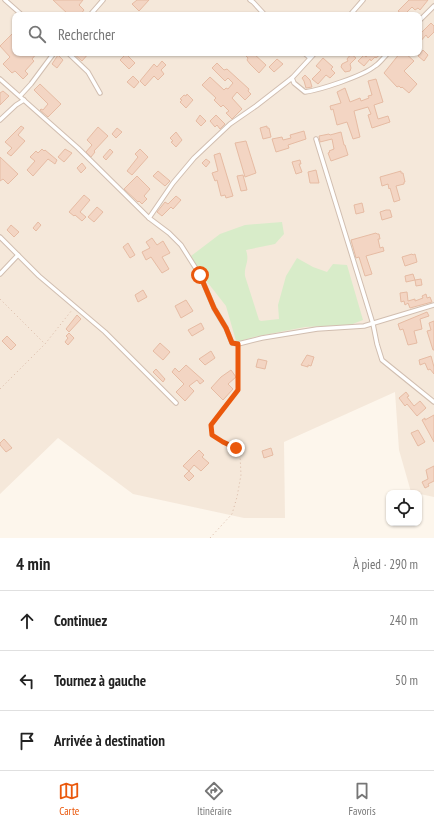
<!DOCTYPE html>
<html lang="fr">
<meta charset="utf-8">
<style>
body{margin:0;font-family:"PT Sans Narrow",sans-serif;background:#f6f6f6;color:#222}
.controls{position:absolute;right:12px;bottom:12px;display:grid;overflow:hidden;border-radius:8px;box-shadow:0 1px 3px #0004}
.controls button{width:36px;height:36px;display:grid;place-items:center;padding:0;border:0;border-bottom:1px solid #e0e0e0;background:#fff;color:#222;font:20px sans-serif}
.stop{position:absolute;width:12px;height:12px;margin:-9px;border:3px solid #ea580c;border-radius:50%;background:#fff}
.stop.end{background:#ea580c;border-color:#fff;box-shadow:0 1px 4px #0008}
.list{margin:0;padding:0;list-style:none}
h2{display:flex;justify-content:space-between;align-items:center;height:52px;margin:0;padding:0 16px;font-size:17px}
h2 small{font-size:13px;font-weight:400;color:#767676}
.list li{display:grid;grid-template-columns:26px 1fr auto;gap:12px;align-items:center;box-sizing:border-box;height:60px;padding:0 16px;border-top:1px solid #e0e0e0}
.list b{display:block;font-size:15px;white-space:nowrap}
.list em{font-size:13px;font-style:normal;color:#767676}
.icon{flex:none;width:22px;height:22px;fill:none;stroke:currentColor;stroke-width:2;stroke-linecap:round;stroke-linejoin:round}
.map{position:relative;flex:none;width:434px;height:538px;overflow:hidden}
.search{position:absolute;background:#fff;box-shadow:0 1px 3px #0004;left:12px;right:12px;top:12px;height:44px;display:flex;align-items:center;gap:10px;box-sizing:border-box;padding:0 14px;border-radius:8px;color:#767676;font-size:15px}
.sheet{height:232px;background:#fff}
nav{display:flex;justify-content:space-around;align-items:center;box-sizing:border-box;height:56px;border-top:1px solid #e0e0e0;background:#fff;font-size:11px;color:#767676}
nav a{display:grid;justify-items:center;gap:2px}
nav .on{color:#ea580c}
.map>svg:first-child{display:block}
.residential{fill:#f5e8da;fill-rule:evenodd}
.green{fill:#d8ecc9}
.building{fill:#f3d5c3;stroke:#e6bba3}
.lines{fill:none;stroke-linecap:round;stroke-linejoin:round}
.minor-casing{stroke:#d1beb0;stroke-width:5.5}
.path{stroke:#d9b8a5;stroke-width:1;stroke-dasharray:1 3;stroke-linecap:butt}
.minor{stroke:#fff;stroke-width:3.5}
.route{stroke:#ea580c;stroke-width:5}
</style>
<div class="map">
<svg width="434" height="538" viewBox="0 0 434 538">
<rect width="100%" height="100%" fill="#fdf6ec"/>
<path class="residential" d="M 0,0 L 434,0 L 434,497 L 411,492 L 399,450 L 395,392 L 284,442 L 285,518 L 244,518 L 133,494 L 58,438 L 0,494 ZM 15,15 L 419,15 L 419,53 L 15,53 Z"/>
<path class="green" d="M 282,222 L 284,234 L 275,244 L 246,250 C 250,262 244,265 245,276 L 259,320 L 261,321 L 279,319 L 278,305 L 286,276 L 297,258 L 313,267 L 327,272 L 333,264 L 347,265 L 363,320 L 350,325 L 305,327 L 254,337 L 240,341 L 236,341 L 226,306 L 201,274 L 191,256 L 220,234 L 245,225 Z"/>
<g class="building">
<polygon points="53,0 83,0 79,5 84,10 80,15 69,15"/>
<polygon points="137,0 149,0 139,11 132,4"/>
<polygon points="409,0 428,0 420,10 418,8 415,10 412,7 404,15 403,15 398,11"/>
<polygon points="431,23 434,26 434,32 428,38 426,35 419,43 419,35"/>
<polygon points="15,31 15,53 37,53 32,59 34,61 25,71 28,74 23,79 15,71 12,73 3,64 10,57 0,46"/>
<polygon points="423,50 428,55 424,61 418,56"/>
<polygon points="73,53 89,53 82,61"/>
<polygon points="243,53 253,53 266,65 259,73 250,64 247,60 248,58"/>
<polygon points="370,53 382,53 376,58 375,57 371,61 370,59 364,66 358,61 364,55 366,57"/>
<polygon points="400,53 405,53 414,61 404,71 417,84 409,93 402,87 401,88 399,86 397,87 384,73"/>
<polygon points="126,54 135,63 129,69 120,60"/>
<polygon points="351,54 356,58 350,64 351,68 350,71 345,72 341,67 342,64 348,61 347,59"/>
<polygon points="58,55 63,60 57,68 52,64"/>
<polygon points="323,58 333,67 331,69 335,73 330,78 326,75 318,84 312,79 321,70 316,66"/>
<polygon points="277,59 283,64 274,72 269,67"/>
<polygon points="162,61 166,65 161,70 164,74 158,80 154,76 145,86 140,81 154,64 157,67"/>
<polygon points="217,63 224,70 227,69 249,89 248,91 251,94 245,100 237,92 232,98 242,109 232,119 226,113 229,111 223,105 221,107 214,100 216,98 202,85 210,77 224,90 226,88 228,89 233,83 228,78 225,81 212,68"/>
<polygon points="305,75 310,80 312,87 306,88 304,81 302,78"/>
<polygon points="133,76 139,82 134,88 127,82"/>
<polygon points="376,79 383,102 374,105 378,119 388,116 390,122 372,128 368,115 371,114 368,107 354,111 360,137 353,139 347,122 337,125 333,109 331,110 330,106 341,103 337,92 345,88 350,102 360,98 361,101 369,98 368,96 372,95 368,81"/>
<polygon points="40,84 61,104 48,117 40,110 41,109 43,110 48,104 34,90"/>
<polygon points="3,91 9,96 0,105 0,93"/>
<polygon points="187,94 193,100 186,108 180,102 182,100 180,99 184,95 186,96"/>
<polygon points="200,115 206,121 201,126 196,121"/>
<polygon points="216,115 225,124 220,129 217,125 215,127 210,121"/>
<polygon points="21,126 24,128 18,135 25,141 11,156 7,153 12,148 5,142"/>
<polygon points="267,126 267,128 269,128 271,137 263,139 260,128"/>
<polygon points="98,127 108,136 94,151 95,152 91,157 86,152 92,145 87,140"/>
<polygon points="117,128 122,132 116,138 112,134"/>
<polygon points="304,131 306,139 288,145 289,148 276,152 272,139 282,137 283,140 291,138 290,135"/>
<polygon points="176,132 182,140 176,147 171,142 173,141 170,138"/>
<polygon points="341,132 344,145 345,145 348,155 331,161 328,153 330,152 329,151 334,149 332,139 320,142 319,136 329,134 330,135"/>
<polygon points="246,141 256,173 245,177 235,143"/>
<polygon points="42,149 44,151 45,150 57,160 55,164 48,159 33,176 27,170 35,161 30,157 36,151 38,153"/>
<polygon points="65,149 72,153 64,162 58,157"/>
<polygon points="110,149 113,152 106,160 103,157"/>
<polygon points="140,149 148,157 132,175 127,171 138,157 135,154"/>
<polygon points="220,153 233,196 226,198 225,195 221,196 217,180 215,181 212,173 218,171 214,155"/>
<polygon points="0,157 18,174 8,184 3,179 0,181"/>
<polygon points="206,159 210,162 206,167 202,163"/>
<polygon points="300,160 301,164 299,164 302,172 296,174 292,162"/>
<polygon points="82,163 86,168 81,173 77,168"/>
<polygon points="316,170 319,183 310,183 308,172"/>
<polygon points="158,171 170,181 165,186 153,176"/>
<polygon points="401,171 401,173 403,173 405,182 404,182 404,184 396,186 400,200 394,202 390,188 389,189 388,184 382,186 380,177"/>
<polygon points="243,175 247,190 241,191 237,176"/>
<polygon points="137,176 150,189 144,196 147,199 142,204 139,201 138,202 124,189"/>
<polygon points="84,195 90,200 80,212 86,217 82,221 75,215 74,216 69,212"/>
<polygon points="176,196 181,200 173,209 171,207 162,216 157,212 165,202 168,204"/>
<polygon points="362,203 364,212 356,214 354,205"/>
<polygon points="97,207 103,212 94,222 88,217"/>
<polygon points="386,210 390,210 392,217 382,220 380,212"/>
<polygon points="38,222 41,225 36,231 33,228"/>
<polygon points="11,225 19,232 14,237 7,230"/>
<polygon points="376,233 377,234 379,234 380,239 378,239 380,248 383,247 384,251 366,256 372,274 365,276 359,257 356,258 351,240"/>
<polygon points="152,238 157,245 163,241 170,253 162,257 169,269 162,273 151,257 146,260 142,252 150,248 146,242"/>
<polygon points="128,243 135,255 130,258 123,247"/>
<polygon points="412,254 413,255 415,254 417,262 405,266 402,257"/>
<polygon points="413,274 415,280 406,282 405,276"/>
<polygon points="421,279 422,285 416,286 415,280"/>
<polygon points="143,290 147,297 138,302 135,295"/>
<polygon points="407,292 408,301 415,299 415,301 423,298 422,296 426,294 427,298 430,297 432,302 410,308 408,303 405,305 404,301 401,302 400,293"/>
<polygon points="186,300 193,311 181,318 175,306"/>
<polygon points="427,312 429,316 420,319 422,329 414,331 417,343 408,345 403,329 400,330 398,324"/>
<polygon points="77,315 81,319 69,332 66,329"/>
<polygon points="434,321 434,350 433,350 427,331 431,330 429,323"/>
<polygon points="201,323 204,329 192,336 188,330"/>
<polygon points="69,333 74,338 68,345 65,342 68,338 66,336"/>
<polygon points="7,336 16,345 11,350 2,341"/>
<polygon points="160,343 170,352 163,360 153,351"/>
<polygon points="211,351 215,358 205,365 199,359"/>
<polygon points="307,355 314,357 311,366 308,365 308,367 301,365"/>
<polygon points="431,356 434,367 434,374 430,369 428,370 425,363 420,365 419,360"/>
<polygon points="258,359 267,361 265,369 256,367"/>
<polygon points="186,365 204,381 200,384 197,380 189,386 194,391 185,401 176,392 184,384 172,372 175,368 179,372"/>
<polygon points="156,369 165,379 163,382 153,372"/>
<polygon points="231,370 236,377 228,384 233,389 223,400 211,388 221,377"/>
<polygon points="406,392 409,396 407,397 414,406 420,401 426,408 417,416 407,404 405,406 399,398"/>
<polygon points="434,415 434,442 422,420 425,418 425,420"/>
<polygon points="418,430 425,442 418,446 411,433"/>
<polygon points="4,439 12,448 6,452 0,445 0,443"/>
<polygon points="271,448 273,455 264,458 262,451"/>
<polygon points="199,450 204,455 202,457 209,463 201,471 194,465 189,471 183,466"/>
<polygon points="434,466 434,481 428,484 429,486 425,488 422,482 428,479 426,470"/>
<polygon points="189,471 194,476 189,481 184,476"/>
</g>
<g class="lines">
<defs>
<g id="minor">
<polyline points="5,0 22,15"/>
<polyline points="250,0 253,2 265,15"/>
<polyline points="90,15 103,0"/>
<polyline points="350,15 363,0"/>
<polyline points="419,21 434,6"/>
<polyline points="68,53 88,72 100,93"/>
<polyline points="304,53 310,58"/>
<path d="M 292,78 L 294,83 L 305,92 C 320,90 363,76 375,66 C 380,63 384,57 388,53"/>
<polyline points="0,79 78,148 149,218 169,233 181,245 200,275 214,308 226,328 232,343 238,344 262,338 317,329 364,326 434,305"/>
<polyline points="20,96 31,84 54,53"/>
<polyline points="0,120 16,105 24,100"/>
<polyline points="316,139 373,324 377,344 382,360 434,402"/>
<polyline points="149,218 173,183 194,158 230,124 256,106 292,78 315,53"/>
<polyline points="0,237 39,276 105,332 176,403"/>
<polyline points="0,274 18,255"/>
</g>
</defs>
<use href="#minor" class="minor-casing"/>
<g class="path">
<polyline points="0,299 45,344"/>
<polyline points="0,389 45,344 72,310"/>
<polyline points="210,538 232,514 237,497 241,475 240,455 235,448 223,442 212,435 211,425 238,390 238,349"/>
</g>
<use href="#minor" class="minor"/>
</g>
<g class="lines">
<polyline class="route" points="200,275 214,308 226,328 232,343 238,344 238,390 211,425 212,435 223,442 236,448"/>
</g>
</svg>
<div class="controls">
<button><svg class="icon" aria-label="locate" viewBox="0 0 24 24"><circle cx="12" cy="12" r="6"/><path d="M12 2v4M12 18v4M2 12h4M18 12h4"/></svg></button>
</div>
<div class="stop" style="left:200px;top:275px"></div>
<div class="stop end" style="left:236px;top:448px"></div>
<div class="search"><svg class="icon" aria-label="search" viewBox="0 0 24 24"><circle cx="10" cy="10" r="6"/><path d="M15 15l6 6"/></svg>Rechercher</div>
</div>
<section class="sheet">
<h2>4 min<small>À pied · 290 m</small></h2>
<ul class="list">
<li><svg class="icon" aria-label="ahead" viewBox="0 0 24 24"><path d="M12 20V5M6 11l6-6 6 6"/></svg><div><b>Continuez</b></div><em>240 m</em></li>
<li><svg class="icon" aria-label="left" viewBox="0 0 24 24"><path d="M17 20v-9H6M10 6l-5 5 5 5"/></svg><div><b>Tournez à gauche</b></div><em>50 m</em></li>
<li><svg class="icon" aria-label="arrive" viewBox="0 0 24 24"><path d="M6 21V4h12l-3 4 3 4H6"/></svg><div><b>Arrivée à destination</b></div></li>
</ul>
</section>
<nav>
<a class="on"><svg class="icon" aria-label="map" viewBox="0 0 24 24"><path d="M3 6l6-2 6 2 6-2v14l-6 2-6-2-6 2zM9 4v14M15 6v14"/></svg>Carte</a>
<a><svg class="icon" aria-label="directions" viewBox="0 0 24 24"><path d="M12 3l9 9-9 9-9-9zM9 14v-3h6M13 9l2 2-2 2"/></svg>Itinéraire</a>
<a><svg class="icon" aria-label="saved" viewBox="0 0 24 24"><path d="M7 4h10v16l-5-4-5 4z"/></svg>Favoris</a>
</nav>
